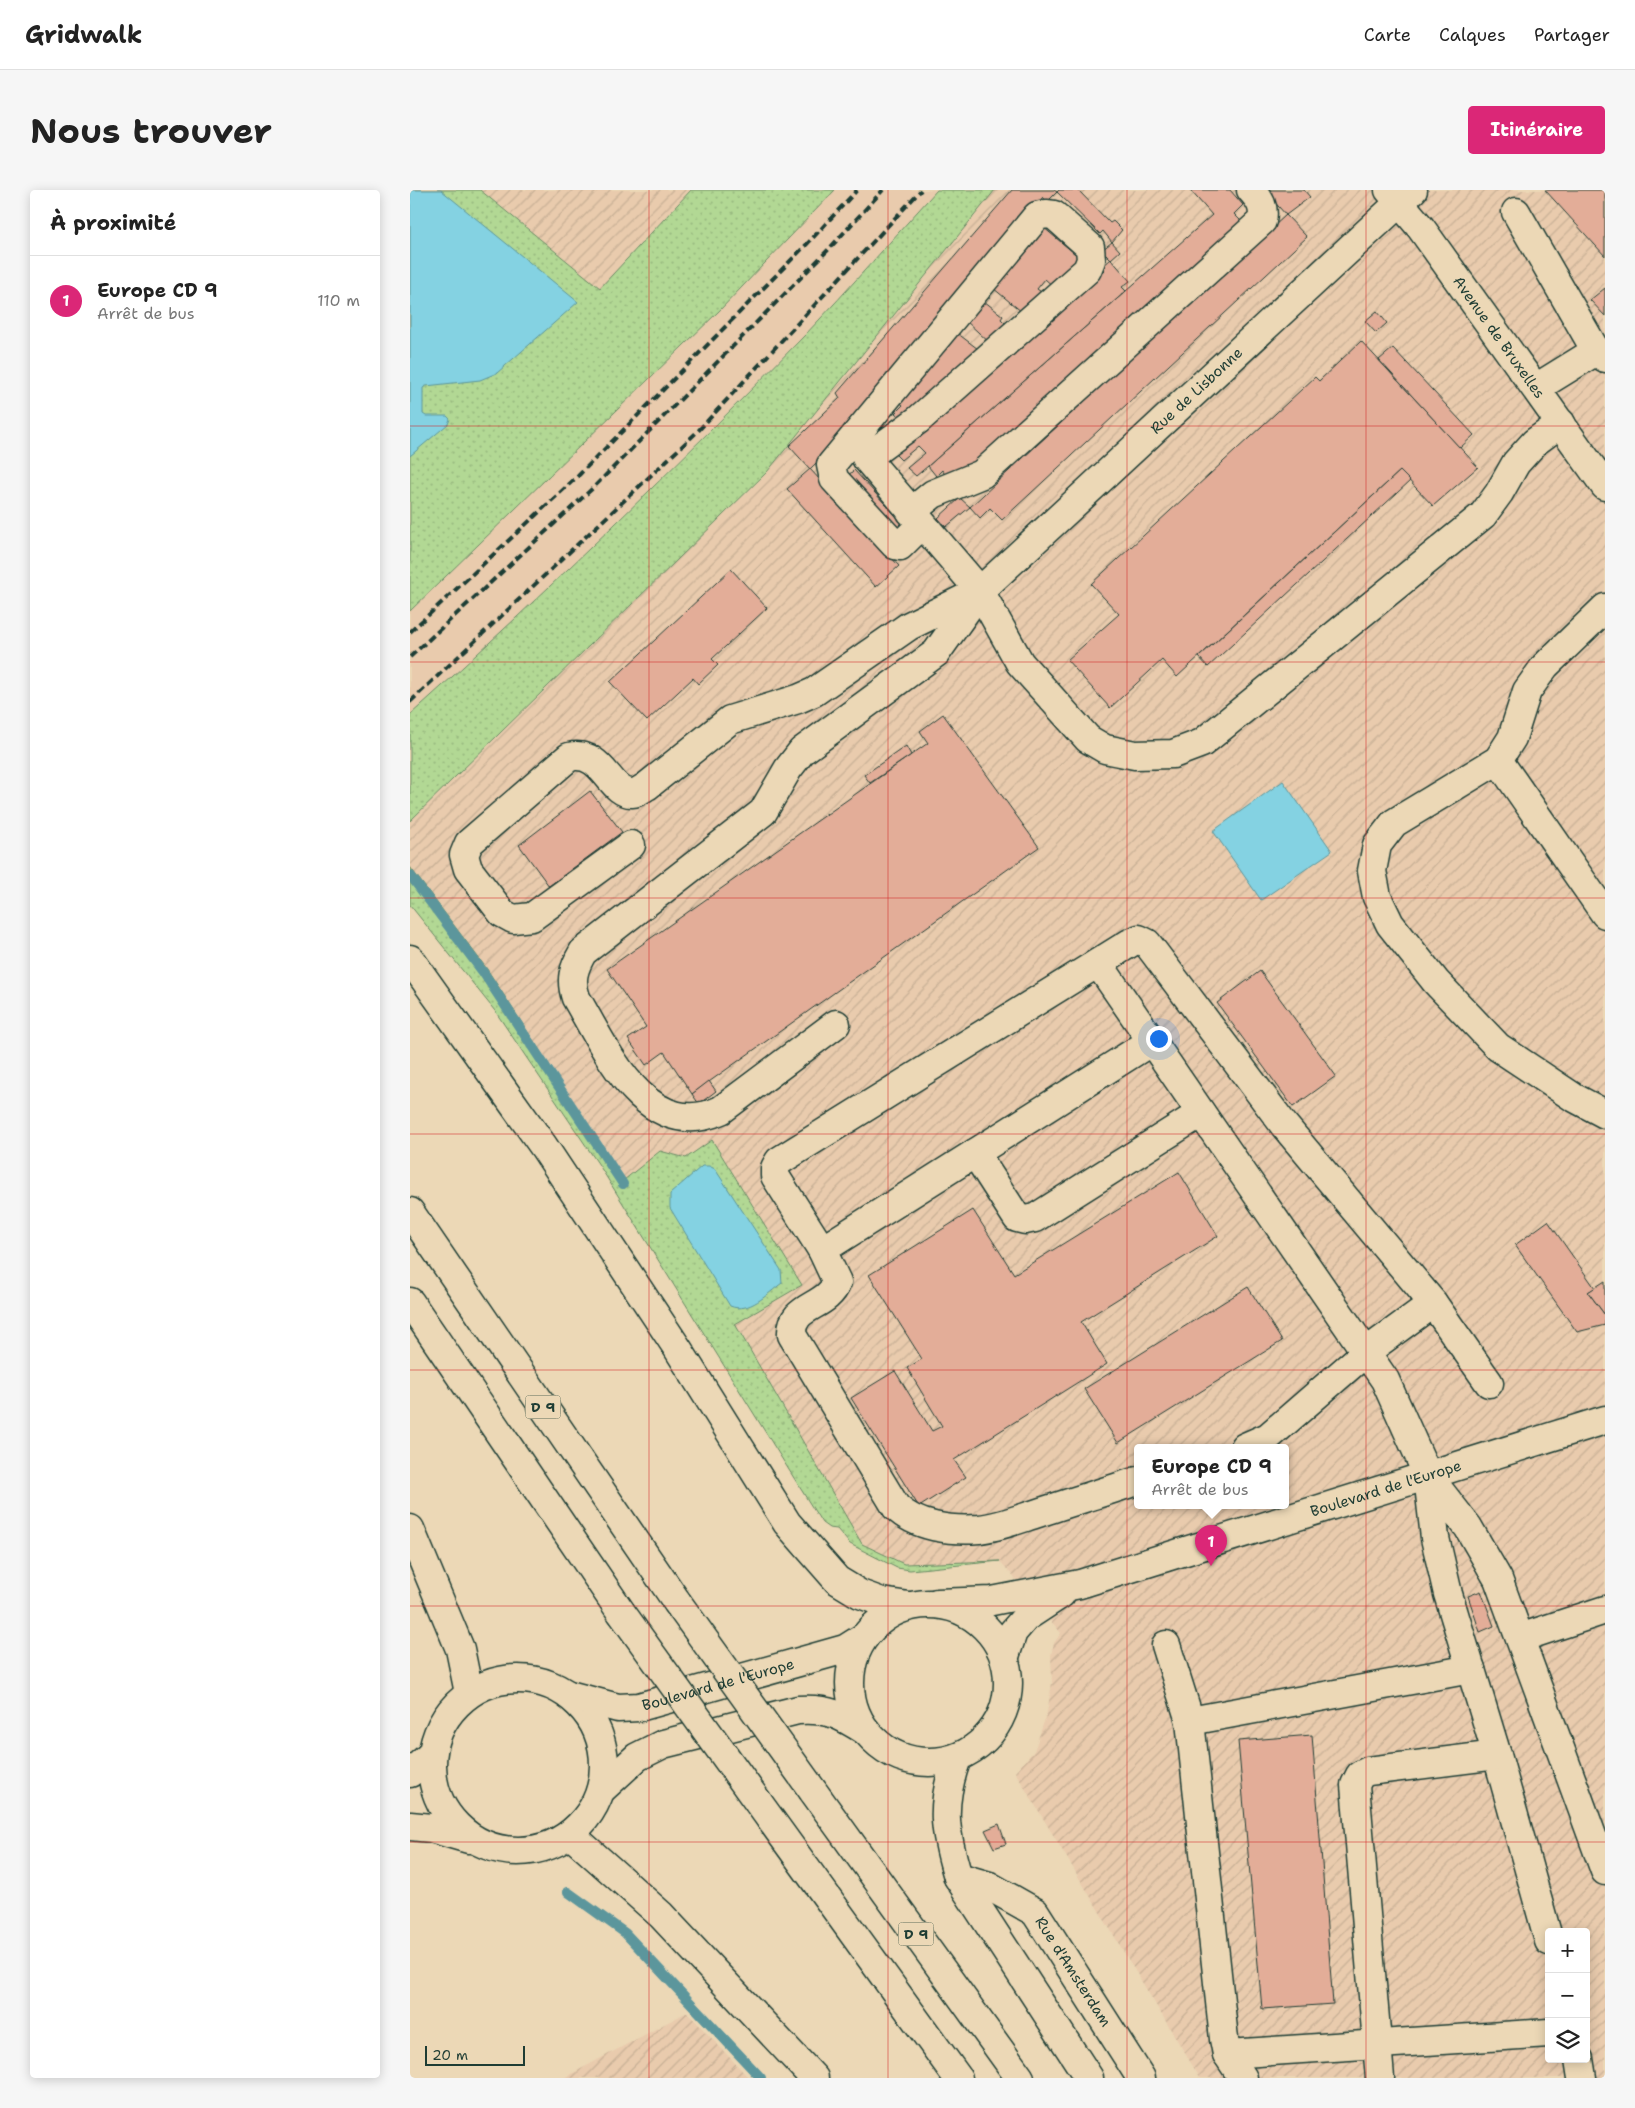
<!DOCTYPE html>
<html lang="fr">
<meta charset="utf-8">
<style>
body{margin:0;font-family:"Shantell Sans",sans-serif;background:#f6f6f6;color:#222}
.controls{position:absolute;right:15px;bottom:15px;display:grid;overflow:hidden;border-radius:5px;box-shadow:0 2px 12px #0003}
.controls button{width:45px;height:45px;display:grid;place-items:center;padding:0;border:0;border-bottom:1px solid #e0e0e0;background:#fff;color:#222;font:25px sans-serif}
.scale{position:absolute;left:15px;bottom:12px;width:100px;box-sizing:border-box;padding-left:5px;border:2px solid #1f3d34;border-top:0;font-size:14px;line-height:18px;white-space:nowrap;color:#1f3d34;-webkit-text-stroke:4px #ecd8b6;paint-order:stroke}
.you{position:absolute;left:748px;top:848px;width:18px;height:18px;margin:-12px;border:4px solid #fff;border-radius:50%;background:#1a73e8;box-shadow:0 0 0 8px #1a73e833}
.badge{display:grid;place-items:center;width:32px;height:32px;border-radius:50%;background:#db2777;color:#fff;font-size:16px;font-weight:700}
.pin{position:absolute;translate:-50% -41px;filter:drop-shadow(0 1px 2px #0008)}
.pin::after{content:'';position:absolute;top:26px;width:18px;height:15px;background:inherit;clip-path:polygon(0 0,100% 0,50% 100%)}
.popup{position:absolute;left:724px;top:1254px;width:155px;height:65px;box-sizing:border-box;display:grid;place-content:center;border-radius:5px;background:#fff;filter:drop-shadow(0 1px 4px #0005);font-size:16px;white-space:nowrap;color:#767676}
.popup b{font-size:19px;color:#222}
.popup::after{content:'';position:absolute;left:50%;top:100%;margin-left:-10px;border:10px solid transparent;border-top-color:#fff}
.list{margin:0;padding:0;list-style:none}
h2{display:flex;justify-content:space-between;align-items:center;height:65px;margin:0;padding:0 20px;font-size:21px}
h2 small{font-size:16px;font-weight:400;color:#767676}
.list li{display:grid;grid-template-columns:32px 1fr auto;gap:15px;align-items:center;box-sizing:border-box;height:90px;padding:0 20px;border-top:1px solid #e0e0e0}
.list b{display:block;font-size:19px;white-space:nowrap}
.list p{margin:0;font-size:16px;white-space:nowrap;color:#767676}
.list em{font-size:16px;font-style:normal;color:#767676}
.icon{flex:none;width:28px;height:28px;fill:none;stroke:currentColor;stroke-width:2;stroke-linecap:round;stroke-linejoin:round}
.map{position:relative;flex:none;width:1195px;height:1888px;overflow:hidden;border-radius:5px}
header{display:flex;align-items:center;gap:30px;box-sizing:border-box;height:70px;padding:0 25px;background:#fff;border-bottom:1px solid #e0e0e0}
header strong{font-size:24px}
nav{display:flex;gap:28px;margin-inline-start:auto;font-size:18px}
.intro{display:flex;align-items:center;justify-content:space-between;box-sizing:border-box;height:120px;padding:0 30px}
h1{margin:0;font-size:35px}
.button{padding:12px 22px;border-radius:5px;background:#db2777;color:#fff;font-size:18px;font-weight:700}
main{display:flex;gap:30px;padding:0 30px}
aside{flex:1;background:#fff;border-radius:5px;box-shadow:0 2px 12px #0003}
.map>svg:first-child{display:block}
.built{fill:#e9cbad}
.industrial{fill:url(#industrial-furrows);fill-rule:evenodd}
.grass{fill:url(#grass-dots);stroke:#688a64}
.water{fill:#84d2e2;stroke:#5c969c}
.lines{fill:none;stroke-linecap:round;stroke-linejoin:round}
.stream{stroke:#5c969c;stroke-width:10}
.building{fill:#e3ad98;stroke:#1f3d34}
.minor-casing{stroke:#1f3d34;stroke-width:31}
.highway-casing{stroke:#1f3d34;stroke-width:31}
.minor{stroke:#ecd8b6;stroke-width:28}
.highway{stroke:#ecd8b6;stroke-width:28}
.rail{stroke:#1f3d34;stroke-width:4;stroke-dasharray:8 4;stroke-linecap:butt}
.highway-bridge-casing{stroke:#1f3d34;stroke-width:31;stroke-linecap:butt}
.highway-bridge{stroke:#ecd8b6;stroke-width:28}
.grid{fill:none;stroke:#d62828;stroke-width:1;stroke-opacity:0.55}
.labels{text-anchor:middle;stroke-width:4;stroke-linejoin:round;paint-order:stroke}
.shield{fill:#ecd8b6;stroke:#5c6c5b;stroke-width:1}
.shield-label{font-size:14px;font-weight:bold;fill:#1f3d34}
.street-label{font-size:15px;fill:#1f3d34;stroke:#ecd8b6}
</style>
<header>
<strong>Gridwalk</strong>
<nav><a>Carte</a><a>Calques</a><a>Partager</a></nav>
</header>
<div class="intro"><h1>Nous trouver</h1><a class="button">Itinéraire</a></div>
<main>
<aside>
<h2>À proximité<small></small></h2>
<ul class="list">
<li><span class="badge">1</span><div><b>Europe CD 9</b><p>Arrêt de bus</p></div><em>110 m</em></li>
</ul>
</aside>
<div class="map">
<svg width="1195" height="1888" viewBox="0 0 1195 1888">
<defs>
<pattern id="industrial-furrows" width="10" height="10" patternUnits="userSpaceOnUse" patternTransform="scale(1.25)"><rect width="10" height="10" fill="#e9cbad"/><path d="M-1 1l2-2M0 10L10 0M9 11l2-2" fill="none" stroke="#c7af95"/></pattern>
<pattern id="grass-dots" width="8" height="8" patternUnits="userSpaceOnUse" patternTransform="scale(1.25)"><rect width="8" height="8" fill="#b2d894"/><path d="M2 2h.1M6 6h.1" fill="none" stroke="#99ba80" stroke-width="1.8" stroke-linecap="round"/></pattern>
</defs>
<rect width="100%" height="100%" fill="#ecd8b6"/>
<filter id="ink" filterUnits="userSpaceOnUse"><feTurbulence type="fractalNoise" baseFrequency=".02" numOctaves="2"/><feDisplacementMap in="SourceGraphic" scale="10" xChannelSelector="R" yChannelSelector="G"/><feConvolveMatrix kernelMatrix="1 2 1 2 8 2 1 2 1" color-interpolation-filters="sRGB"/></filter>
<g filter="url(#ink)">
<polygon class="built" points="425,0 527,0 396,144 265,275 101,434 0,525 0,421 309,121"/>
<g class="industrial">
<polygon points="70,0 281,0 190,98"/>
<path d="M 585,0 L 1195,0 L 1195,1888 L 790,1888 L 605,1582 L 624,1561 L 637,1523 L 642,1493 L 641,1465 L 644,1453 L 651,1443 L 590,1371 L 494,1374 L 452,1354 L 325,1134 L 391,1094 L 302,951 L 276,969 L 250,961 L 215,990 L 77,779 L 0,677 L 0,631 L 357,282 ZM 727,1257 L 875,1257 L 875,1315 L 727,1315 ZM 1139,1742 L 1176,1742 L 1176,1869 L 1139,1869 Z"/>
<polygon points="277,1822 339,1888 154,1888"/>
</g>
<g class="grass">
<polygon points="0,0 70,0 190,98 281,0 425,0 309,121 0,421"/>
<path d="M 527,0 L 585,0 L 357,282 L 0,631 L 0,525 C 136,403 267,276 395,145 C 440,98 483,48 527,0 Z"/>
<polygon points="0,677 77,779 214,990 250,961 276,968 302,950 392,1095 325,1134 452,1354 494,1374 590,1371 500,1380 487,1378 440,1354 427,1339 419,1338 412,1333 189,975 85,821 0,715"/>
</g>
<g class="water">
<polygon points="0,0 31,0 168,112 87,183 70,190 16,196 13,198 13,224 16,226 37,226 40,229 38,234 0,266"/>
<polygon points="873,591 922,661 851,710 803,641"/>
<path d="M 292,976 L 299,976 L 305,979 L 371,1080 L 372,1093 C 357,1104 339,1124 320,1116 L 260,1018 L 260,1004 Z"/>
</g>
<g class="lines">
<g class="stream">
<polyline points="0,685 73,782 213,994"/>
<polyline points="158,1702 215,1743 351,1888"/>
</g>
</g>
<g class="building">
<polygon points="602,0 644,0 647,2 637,12 633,7 449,223 453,227 400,279 379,256 430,208 427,203"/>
<polygon points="649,0 668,0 700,33 703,31 712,40 702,52 693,41 690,44 647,2"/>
<polygon points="780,0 820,0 833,15 824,24 834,34 560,279 556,274 538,289 532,280 526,286 518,276 802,25"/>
<polygon points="854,0 894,0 900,7 876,25"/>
<polygon points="1135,0 1195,0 1195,66"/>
<polygon points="876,25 897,47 592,330 580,318 570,328 560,317"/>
<polygon points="633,37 670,68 645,98 635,89 627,99 634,104 626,114 622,110 612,122 583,98"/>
<polygon points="702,52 710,61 701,69 692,60"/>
<polygon points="701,69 720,91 712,97 716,101 518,276 506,286 497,278 515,263 508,256 491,270 483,262 504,249 694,80 692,77"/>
<polygon points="1195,98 1195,126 1180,110"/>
<polygon points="574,111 593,126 591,129 599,137 581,154 556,131"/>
<polygon points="967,121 977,133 966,143 955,131"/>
<polygon points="547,143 572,162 492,229 485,223 493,215 486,209"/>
<polygon points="951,151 1068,277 1023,316 990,281 767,487 752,470 700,518 657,470 709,424 681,394 905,187 909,191"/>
<polygon points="983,158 1064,245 1050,258 969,170"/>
<polygon points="400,279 489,376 466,397 377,299"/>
<polygon points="444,280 496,337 485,347 433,290"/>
<polygon points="990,281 1000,291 798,477 789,467"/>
<polygon points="550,308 560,317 536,337 528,328"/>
<polygon points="321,379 357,418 302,469 308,475 288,494 283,488 237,531 200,492"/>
<polygon points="533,524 629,657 282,904 254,862 236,875 218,849 236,837 197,779 518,553 510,541"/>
<polygon points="496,556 501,565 460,593 454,585"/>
<polygon points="180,601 212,642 139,696 109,655"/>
<polygon points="850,781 926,886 883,917 807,813"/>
<polygon points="299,891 306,901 289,914 282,904"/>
<polygon points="769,982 808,1046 671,1132 697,1174 544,1270 556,1287 509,1317 441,1208 485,1181 522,1241 532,1236 497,1178 512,1169 459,1085 563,1020 604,1084"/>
<polygon points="1138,1031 1185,1098 1178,1102 1195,1125 1195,1135 1167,1142 1105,1055"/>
<polygon points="1195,1091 1195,1125 1178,1102"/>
<polygon points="838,1097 872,1151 708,1253 674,1199"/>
<polygon points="1071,1401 1084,1436 1070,1442 1058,1406"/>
<polygon points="902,1545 923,1814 852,1819 828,1551"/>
<polygon points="589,1634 596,1654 584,1658 575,1640"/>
</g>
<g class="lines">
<defs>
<g id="minor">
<path id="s1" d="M 979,0 L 1011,38 L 1195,296"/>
<polyline points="1106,22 1186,161 1195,168"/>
<polyline points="1126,198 1186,161"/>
<path d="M 501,322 L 523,304 L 572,284 L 852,31 C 855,17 850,10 841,0"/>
<polyline points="511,335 490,356 485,355 424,289 421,275 627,26 636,24 644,25 680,57 681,70 677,80 508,230 456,268 570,401 610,473 678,549 695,559 725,565 763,564 792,553 1073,325 1089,303 1106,273 1125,252 1151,233"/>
<path id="s2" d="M 570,401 L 1003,0"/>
<polyline points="1195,418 1135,476 1117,501 1102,548 1088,570 984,633 967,655 962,681 967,707 980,734 1026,792 1088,857 1163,907 1195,924"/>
<polyline points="1088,570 1195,724"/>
<path d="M 221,655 L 122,727 L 103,729 L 92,723 L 58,679 L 54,665 L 59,653 L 159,567 C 194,559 199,605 223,603 C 228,603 233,598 237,596 L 320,530 L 388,509 L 404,502 L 499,436 L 570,401 L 526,463 L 392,561 L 378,579 L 353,622 L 173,762 C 163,779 160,790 166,808 C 196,859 236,954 311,920 L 426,834"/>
<polyline points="688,773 975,1190 1018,1286"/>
<polyline points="565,963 607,1028 615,1030 625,1028 791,923"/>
<polyline points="412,1060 742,851"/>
<polyline points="835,1257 858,1247 956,1162 1023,1113"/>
<path d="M 727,1291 C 694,1302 661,1312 628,1323 C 609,1329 589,1337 569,1339 C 541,1341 506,1337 486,1317 L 382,1145 C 380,1114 417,1119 427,1092 L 412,1060 L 365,986 L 365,978 L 369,971 L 720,753 L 729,749 L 737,753 L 874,935 L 1023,1113 L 1079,1193"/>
<path id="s3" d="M 527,1413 L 582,1411 L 670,1394 L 1195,1230"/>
<circle cx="519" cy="1493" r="79"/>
<polyline points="1110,1448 1195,1420"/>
<polyline points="756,1455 780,1531 814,1849 817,1864 833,1888"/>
<polyline points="595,1466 603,1442 616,1427 651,1404"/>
<circle cx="108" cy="1575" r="86"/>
<path id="s4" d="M 159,1505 L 208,1518 L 229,1517 L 435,1459 L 454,1447"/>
<polyline points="780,1531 1061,1479"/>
<polyline points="0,1583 22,1564"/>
<path d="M 191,1600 L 227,1567 L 253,1554 L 388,1520 C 419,1518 430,1525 456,1541"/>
<polyline points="0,1636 21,1638 59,1649"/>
<path id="s5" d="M 548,1687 L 579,1696 L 625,1722 L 731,1888"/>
<polyline points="1139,1751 1087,1565 1038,1404 1025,1348 1018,1286 1058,1337 1088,1389 1195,1681"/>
<polyline points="817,1864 1139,1843"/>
<polyline points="1169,1869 1172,1888"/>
<polyline points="970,1888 945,1595 950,1585 958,1581 1087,1565"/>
</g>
<g id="highway">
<polyline points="0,769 134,957 268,1159 377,1333 427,1390 450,1404 472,1412 498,1416"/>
<polyline points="0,1022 267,1412"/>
<polyline points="0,1112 211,1422"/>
<polyline points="0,1339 50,1459 59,1503"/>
<path d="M 547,1568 C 530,1615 534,1640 548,1687 L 679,1888"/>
<polyline points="403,1601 610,1888"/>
<polyline points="348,1612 548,1888"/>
<polyline points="160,1644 251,1725 404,1888"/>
</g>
</defs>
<use href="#minor" class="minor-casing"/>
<use href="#highway" class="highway-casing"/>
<use href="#minor" class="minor"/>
<use href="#highway" class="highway"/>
<g class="rail">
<polyline points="0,442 168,286 398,53 447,0"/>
<polyline points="0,467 184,297 418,60 473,0"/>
<polyline points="0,512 287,242 511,0"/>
</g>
<defs>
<g id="highway-bridge">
<polyline points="267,1412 403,1601"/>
<polyline points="211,1422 348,1612"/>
</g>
</defs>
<use href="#highway-bridge" class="highway-bridge-casing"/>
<use href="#highway-bridge" class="highway-bridge"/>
</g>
</g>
<path class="grid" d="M 239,0 L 239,1888M 478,0 L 478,1888M 717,0 L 717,1888M 956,0 L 956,1888M 0,236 L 1195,236M 0,472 L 1195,472M 0,708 L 1195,708M 0,944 L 1195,944M 0,1180 L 1195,1180M 0,1416 L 1195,1416M 0,1652 L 1195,1652"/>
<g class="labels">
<g class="shield">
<rect x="115.5" y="1205.5" width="35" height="23" rx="4"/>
<rect x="488.5" y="1732.5" width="35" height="23" rx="4"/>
</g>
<g class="shield-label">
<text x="133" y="1222">D 9</text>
<text x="506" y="1749">D 9</text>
</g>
<g class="street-label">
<text dy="5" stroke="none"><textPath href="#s1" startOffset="184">Avenue de Bruxelles</textPath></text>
<text dy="5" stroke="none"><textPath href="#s2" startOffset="295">Rue de Lisbonne</textPath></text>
<text dy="5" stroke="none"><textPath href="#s3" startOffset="465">Boulevard de l'Europe</textPath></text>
<text dy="5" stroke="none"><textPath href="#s4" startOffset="154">Boulevard de l'Europe</textPath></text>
<text dy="5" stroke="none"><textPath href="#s5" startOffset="156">Rue d'Amsterdam</textPath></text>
</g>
</g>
</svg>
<div class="controls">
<button>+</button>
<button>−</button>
<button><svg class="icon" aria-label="layers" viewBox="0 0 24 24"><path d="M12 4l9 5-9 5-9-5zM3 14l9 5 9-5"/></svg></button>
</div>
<div class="scale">20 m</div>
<div class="you"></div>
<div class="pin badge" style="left:801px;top:1376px">1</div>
<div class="popup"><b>Europe CD 9</b>Arrêt de bus</div>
</div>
</main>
